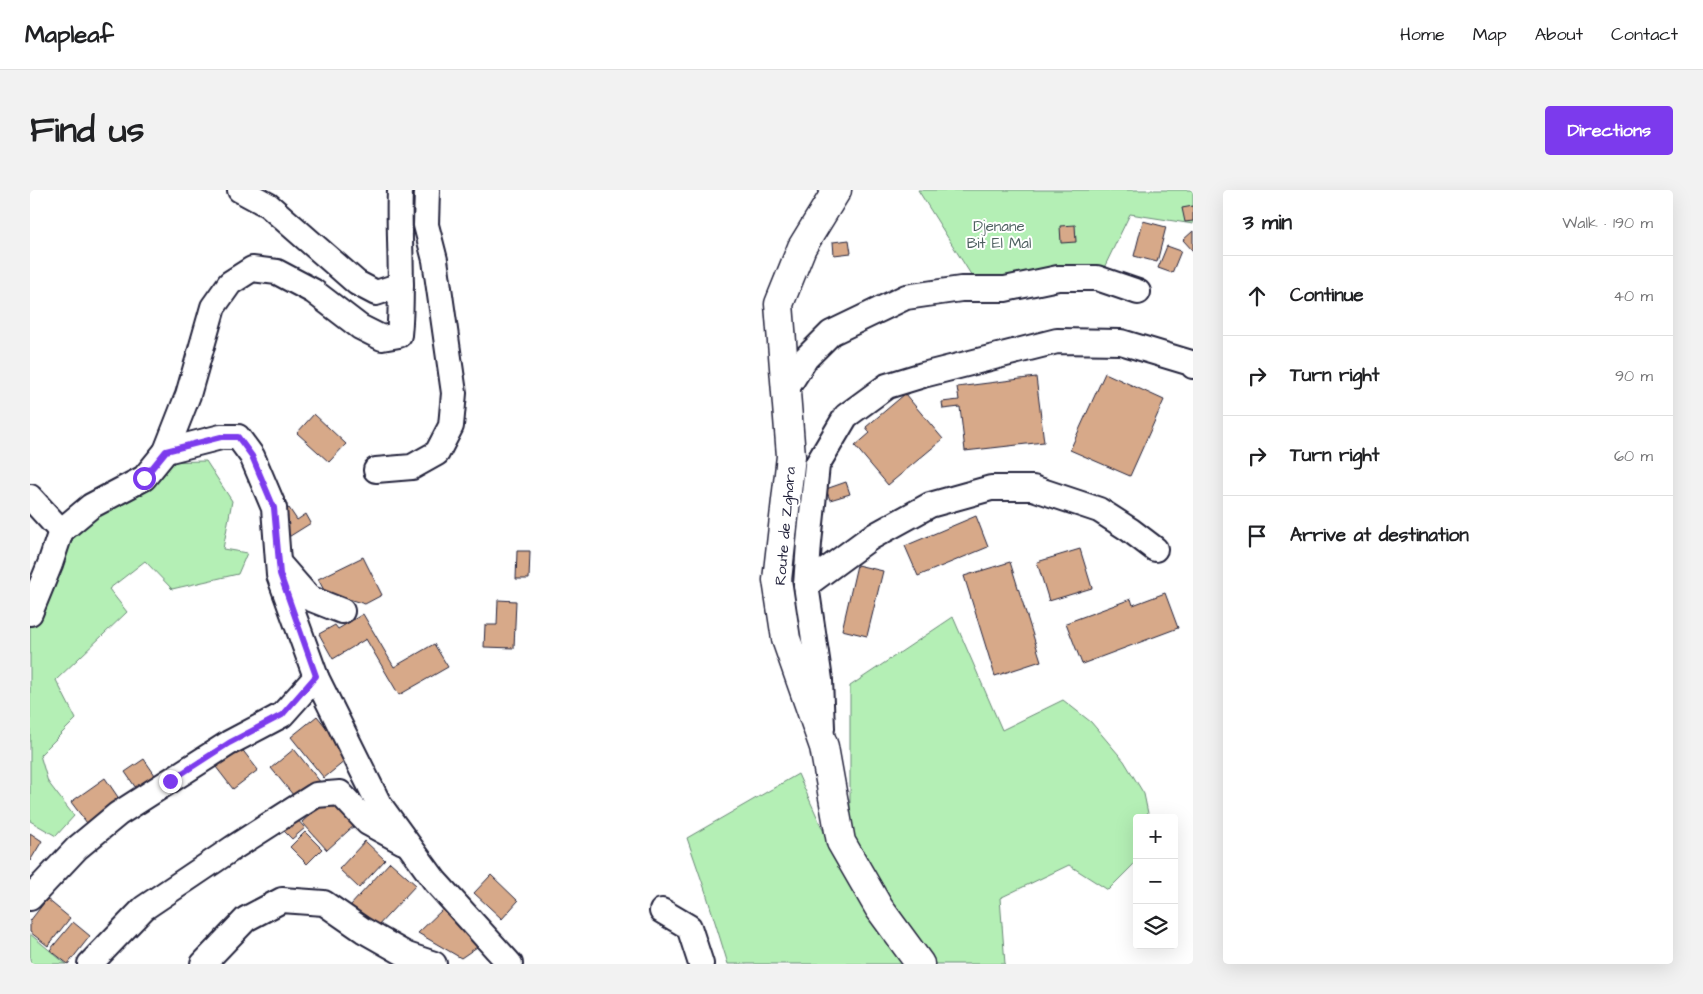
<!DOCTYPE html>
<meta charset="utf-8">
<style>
body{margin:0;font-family:"Architects Daughter",sans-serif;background:#f2f2f2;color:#202124}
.controls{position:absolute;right:15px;bottom:15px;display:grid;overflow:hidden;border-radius:5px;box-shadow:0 5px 20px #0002}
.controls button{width:45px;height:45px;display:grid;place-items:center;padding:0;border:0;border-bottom:1px solid #e0e0e0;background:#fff;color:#202124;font:25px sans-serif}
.stop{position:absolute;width:15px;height:15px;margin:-11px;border:4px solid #7c3aed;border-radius:50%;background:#fff}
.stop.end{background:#7c3aed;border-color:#fff;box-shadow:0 1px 5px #0008}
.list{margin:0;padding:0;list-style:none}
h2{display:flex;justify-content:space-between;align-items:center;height:65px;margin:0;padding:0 20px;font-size:21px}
h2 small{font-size:16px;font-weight:400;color:#757577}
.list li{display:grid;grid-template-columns:32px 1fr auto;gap:15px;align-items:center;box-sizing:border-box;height:80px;padding:0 20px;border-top:1px solid #e0e0e0}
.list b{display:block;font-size:19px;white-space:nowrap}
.list em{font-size:16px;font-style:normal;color:#757577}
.icon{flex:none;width:28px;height:28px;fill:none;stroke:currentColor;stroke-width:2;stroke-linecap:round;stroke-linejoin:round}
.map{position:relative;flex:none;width:1163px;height:774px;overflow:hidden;border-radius:5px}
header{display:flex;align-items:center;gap:30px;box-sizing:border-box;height:70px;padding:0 25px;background:#fff;border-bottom:1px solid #e0e0e0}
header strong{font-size:24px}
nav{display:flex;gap:28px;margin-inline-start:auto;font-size:18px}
.intro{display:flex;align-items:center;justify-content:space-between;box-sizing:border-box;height:120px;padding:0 30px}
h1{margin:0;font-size:35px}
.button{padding:12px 22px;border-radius:5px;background:#7c3aed;color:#fff;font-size:18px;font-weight:700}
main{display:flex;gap:30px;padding:0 30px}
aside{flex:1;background:#fff;border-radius:5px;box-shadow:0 5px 20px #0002}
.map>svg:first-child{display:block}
.green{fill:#b4efb5;stroke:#6b8878}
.building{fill:#d7a989;stroke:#22223b}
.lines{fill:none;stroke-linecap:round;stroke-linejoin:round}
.street-casing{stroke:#22223b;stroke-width:28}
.secondary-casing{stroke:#22223b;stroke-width:31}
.street{stroke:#fff;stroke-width:24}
.secondary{stroke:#fff;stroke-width:28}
.route{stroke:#7c3aed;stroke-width:6}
.labels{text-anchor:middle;stroke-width:4;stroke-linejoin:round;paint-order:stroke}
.park-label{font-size:15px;fill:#4e6060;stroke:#fff}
.street-label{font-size:15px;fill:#22223b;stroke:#fff}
</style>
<header>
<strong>Mapleaf</strong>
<nav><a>Home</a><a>Map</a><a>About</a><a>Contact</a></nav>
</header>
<div class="intro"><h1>Find us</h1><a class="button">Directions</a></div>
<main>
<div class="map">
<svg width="1163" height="774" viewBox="0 0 1163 774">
<rect width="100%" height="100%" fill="#fff"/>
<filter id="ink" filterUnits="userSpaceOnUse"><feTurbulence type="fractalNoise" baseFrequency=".02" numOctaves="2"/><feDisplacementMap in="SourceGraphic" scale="10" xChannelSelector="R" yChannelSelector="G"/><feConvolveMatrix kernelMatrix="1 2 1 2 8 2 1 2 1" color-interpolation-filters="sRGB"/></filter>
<g filter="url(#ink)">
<g class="green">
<polygon points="888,0 1163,0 1163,34 1100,24 1071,84 945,91"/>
<polygon points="176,271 202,311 193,359 217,363 208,384 142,399 115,371 79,399 97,422 26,490 46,529 10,565 18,592 44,626 26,646 0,631 0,416 30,329 125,272"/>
<polygon points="923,427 972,540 1033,510 1061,532 1094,571 1114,604 1119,628 1107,628 1107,668 1103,675 1078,700 1039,675 970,708 975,774 901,774 826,664 820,628 820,496"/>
<polygon points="768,584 801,658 876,774 698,774 676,703 657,648"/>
<polygon points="0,744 36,774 0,774"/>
</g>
<g class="building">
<polygon points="1163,16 1163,31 1155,32 1152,18"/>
<polygon points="1113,31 1136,37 1127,72 1104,66"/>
<polygon points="1045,35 1046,52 1031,53 1030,36"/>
<polygon points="1163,41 1163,61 1153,50"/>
<polygon points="819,50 821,63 804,65 803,52"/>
<polygon points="1137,56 1151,61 1142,83 1128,78"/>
<polygon points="1075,183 1134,210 1100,286 1040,260"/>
<polygon points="1006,187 1014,252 935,261 930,217 913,219 912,212 929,210 927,197"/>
<polygon points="875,204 913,249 858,295 825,256 840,243 836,237"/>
<polygon points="284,224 316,254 299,272 267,243"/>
<polygon points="816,292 820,304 800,310 796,299"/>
<polygon points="259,318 267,330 276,324 281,333 257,348 244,327"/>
<polygon points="946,326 958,357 888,386 875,356"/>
<polygon points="1050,359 1062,398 1019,411 1007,372"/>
<polygon points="487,361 500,361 499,389 486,389"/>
<polygon points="333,367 352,405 335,414 295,402 288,389"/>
<polygon points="980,372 1011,471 965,486 934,386"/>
<polygon points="827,375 853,381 837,446 812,440"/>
<polygon points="1135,403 1148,438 1052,474 1036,433 1101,409 1103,415"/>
<polygon points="468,410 486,411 484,458 454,457 455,435 467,435"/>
<polygon points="333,424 364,477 404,454 418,477 369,505 336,449 303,469 289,444 305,435 308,439"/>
<polygon points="287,526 320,567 294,588 261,547"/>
<polygon points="211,558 228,580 203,599 186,577"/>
<polygon points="264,559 291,593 268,611 241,578"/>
<polygon points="114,569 127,588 108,601 95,582"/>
<polygon points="75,588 90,610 57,633 41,612"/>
<polygon points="302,605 327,633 297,660 272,632"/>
<polygon points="263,625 275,638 262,649 250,637"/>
<polygon points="275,642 292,659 277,674 260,657"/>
<polygon points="0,643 12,651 0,671"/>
<polygon points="335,651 355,670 329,698 309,679"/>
<polygon points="360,672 386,695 345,739 320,716"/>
<polygon points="461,685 488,711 472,729 444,703"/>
<polygon points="17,709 40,728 18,756 0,742 0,731"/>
<polygon points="414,718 450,755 431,768 388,743"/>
<polygon points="43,732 60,746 38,774 20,760"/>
</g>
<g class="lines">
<defs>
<g id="street">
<polyline points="210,0 238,15 327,93 346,103 371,95"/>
<polyline points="755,201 776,168 801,143 876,107 931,99 975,99 1028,88 1067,88 1108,102"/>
<polyline points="136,261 191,247 208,247 222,266 244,318 249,385 286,487 349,614 405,691 480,774"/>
<polyline points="346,280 382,277 407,263 421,236 424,203 405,70 396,35 397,0"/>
<polyline points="0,307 31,341"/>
<polyline points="251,376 279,408 312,421"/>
<polyline points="776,395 840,348 900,315 961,298 1003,298 1069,320 1100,340 1125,359"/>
<path d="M 0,423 L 20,374 L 31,341 L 61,316 L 114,288 L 136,261 L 158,205 L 183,117 L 200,93 L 222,79 L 247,82 L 283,101 L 330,137 L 352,148 L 369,145 C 374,97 368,48 370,0"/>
<polyline points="792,538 790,490 776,395 779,353 787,275 816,226 857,196 893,185 1027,151 1091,152 1161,173 1163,176"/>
<polyline points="0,708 47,658 88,624 199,553 252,525 286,487"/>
<polyline points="632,721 659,737 671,774"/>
<polyline points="60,774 114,718 203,658 286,605 310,603 338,633 373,652"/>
<polyline points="173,774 216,729 252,710 294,713 333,740 377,765 404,774"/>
</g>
<polyline id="secondary" points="807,0 772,57 749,114 761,266 747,390 756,449 794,557 811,652 849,718 890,774"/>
</defs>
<use href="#street" class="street-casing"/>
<use href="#secondary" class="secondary-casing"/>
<use href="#street" class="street"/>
<use href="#secondary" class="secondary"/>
</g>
</g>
<g class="lines" filter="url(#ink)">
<polyline class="route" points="114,288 136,261 191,247 208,247 222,266 244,318 250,384 286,486 252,525 199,553 140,591"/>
</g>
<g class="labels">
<g class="park-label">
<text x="969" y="41">Djenane<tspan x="969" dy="17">Bit El Mal</tspan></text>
</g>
<g class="street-label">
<text transform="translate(755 336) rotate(-85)" y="5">Route de Zghara</text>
</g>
</g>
</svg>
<div class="controls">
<button>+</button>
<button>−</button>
<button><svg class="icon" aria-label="layers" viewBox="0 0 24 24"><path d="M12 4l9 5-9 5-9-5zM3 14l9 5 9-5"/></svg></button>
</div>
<div class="stop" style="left:114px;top:288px"></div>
<div class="stop end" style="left:140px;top:591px"></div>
</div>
<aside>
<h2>3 min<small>Walk · 190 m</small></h2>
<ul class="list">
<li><svg class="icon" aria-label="ahead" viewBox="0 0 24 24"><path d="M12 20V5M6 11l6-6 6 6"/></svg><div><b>Continue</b></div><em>40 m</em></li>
<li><svg class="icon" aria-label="right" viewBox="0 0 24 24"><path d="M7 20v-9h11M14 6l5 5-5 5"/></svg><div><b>Turn right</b></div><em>90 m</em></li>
<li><svg class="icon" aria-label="right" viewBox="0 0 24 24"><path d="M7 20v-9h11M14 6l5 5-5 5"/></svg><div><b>Turn right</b></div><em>60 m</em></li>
<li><svg class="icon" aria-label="arrive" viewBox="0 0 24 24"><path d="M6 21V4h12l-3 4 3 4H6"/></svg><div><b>Arrive at destination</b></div></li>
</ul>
</aside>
</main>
